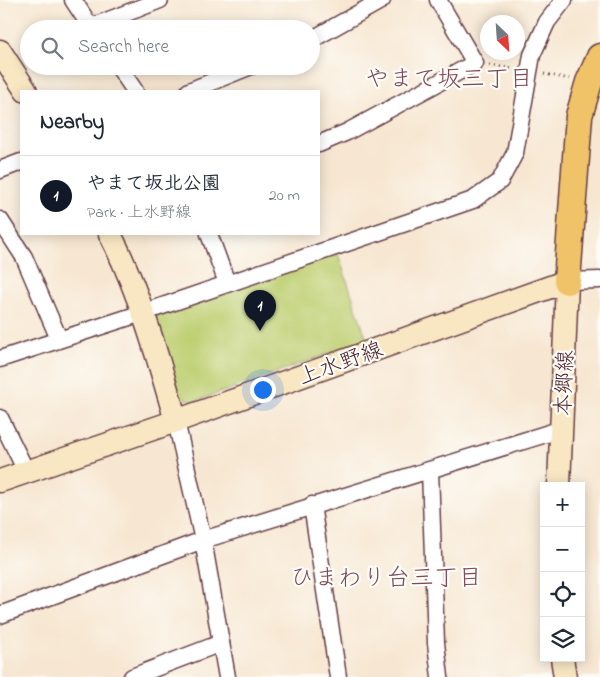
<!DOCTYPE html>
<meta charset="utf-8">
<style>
body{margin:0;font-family:"Indie Flower","Klee One",sans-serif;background:#f6f6f7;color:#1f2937}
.controls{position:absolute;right:15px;bottom:15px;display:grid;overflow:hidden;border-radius:0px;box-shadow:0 2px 12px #0003}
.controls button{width:45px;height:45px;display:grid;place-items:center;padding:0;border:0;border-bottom:1px solid #e0e1e3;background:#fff;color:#1f2937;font:25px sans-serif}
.compass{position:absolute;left:480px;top:15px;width:45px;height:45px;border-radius:50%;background:#fff;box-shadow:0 2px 12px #0003;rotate:155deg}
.you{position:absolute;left:262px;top:389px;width:18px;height:18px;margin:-12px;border:4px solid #fff;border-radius:50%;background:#1a73e8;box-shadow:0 0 0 8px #1a73e833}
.badge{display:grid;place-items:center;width:32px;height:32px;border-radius:50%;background:#111827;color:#fff;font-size:16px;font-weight:700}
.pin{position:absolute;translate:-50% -41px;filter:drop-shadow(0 1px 2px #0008)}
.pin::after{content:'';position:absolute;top:26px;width:18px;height:15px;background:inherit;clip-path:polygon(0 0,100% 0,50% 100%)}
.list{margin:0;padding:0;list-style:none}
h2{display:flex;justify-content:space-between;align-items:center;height:65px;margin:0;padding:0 20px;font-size:21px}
h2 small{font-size:16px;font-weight:400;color:#747a83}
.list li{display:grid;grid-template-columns:32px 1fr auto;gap:15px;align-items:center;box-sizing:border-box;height:80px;padding:0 20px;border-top:1px solid #e0e1e3}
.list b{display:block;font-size:19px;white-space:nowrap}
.list p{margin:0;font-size:16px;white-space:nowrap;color:#747a83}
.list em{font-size:16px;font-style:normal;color:#747a83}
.icon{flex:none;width:28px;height:28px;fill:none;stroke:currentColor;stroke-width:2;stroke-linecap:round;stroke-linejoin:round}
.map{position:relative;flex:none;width:600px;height:677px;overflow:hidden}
.search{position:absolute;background:#fff;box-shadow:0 2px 12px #0003;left:20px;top:20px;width:300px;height:55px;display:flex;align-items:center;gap:12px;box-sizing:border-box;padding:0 18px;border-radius:28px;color:#747a83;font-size:19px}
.panel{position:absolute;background:#fff;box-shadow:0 2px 12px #0003;left:20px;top:90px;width:300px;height:145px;border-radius:0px}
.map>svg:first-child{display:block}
.green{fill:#becf71;stroke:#84774e}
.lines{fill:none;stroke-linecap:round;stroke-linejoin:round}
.street-casing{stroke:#643d44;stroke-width:19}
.secondary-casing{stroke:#643d44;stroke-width:25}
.primary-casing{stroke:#643d44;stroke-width:29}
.path{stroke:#643d44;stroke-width:3;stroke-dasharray:1 4;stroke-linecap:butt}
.street{stroke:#fff;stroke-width:16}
.secondary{stroke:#f9e7c3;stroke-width:22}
.primary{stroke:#f0c369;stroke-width:26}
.labels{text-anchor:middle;stroke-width:4.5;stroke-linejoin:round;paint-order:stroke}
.street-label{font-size:22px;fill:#4a1f2b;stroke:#fdfcf7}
.neighbourhood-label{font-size:24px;fill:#7d4a5b;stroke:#fdfcf7}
</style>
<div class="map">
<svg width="600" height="677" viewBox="0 0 600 677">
<rect width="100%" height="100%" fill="#fdfcf7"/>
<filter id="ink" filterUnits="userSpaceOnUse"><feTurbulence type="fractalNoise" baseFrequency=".02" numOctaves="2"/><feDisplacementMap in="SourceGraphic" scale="10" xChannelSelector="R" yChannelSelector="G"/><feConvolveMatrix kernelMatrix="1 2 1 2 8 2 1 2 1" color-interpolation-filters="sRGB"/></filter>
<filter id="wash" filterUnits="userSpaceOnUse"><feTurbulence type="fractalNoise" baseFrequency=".0096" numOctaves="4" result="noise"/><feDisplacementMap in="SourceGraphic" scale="20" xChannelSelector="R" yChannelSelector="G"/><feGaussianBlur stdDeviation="1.12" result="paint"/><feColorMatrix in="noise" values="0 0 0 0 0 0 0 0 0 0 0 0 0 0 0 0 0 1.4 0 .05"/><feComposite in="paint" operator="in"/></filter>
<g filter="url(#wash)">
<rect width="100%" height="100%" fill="#f7e7d2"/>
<polygon class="green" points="338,254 367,340 194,402 180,396 153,322 158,315"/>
</g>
<g filter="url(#ink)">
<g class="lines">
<defs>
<g id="street">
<polyline points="73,0 92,29"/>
<polyline points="91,27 160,0"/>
<polyline points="311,40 382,0"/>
<polyline points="118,66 135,91"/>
<polyline points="189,91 251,66"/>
<polyline points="319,144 347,132 475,63 438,0"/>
<polyline points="0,170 21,162"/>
<polyline points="0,220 24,257 59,339"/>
<polyline points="209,234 227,283"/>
<polyline points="567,281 600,280"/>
<polyline points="0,359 142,313 473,200 500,181 515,153 532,55 547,22 564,0"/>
<polyline points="0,418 26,471"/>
<polyline points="176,421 203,540 227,677"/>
<polyline points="430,470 436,643 440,677"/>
<polyline points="312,505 338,677"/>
<polyline points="0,615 203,540 562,429"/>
<polyline points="132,677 221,643"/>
</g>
<g id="secondary">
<polyline points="0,51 26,91"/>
<path d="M 110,234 C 140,293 158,358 176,421"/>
<polyline points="0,481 176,421 567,281 559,486"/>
<polyline points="562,658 565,677"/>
</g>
<polyline id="primary" points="567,281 579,116 589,82 600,57"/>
</defs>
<use href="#street" class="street-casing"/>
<use href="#secondary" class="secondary-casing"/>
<use href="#primary" class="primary-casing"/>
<g class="path">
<polyline points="490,65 514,69"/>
<polyline points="544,74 570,79"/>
</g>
<use href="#street" class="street"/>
<use href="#secondary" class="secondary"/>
<use href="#primary" class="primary"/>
</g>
</g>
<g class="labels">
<g class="street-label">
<text transform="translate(340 362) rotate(-20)" y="8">上水野線</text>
<text transform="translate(563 383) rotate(-88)" y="8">本郷線</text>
</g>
<g class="neighbourhood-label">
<text x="449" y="86">やまて坂三丁目</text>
<text x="386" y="585">ひまわり台三丁目</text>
</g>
</g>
</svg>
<div class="controls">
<button>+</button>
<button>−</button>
<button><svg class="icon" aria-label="locate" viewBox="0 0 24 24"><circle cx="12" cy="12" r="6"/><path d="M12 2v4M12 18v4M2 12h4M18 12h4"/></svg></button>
<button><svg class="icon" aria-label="layers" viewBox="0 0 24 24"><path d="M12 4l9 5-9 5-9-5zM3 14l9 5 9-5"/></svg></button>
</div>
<svg class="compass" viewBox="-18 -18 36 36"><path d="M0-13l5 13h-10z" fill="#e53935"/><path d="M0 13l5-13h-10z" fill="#747a83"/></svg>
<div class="you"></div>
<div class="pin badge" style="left:260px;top:331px">1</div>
<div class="search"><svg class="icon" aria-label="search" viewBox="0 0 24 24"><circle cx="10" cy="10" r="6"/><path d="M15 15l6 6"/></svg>Search here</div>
<section class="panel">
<h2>Nearby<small></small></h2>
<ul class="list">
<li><span class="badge">1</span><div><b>やまて坂北公園</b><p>Park · 上水野線</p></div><em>20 m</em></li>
</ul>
</section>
</div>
